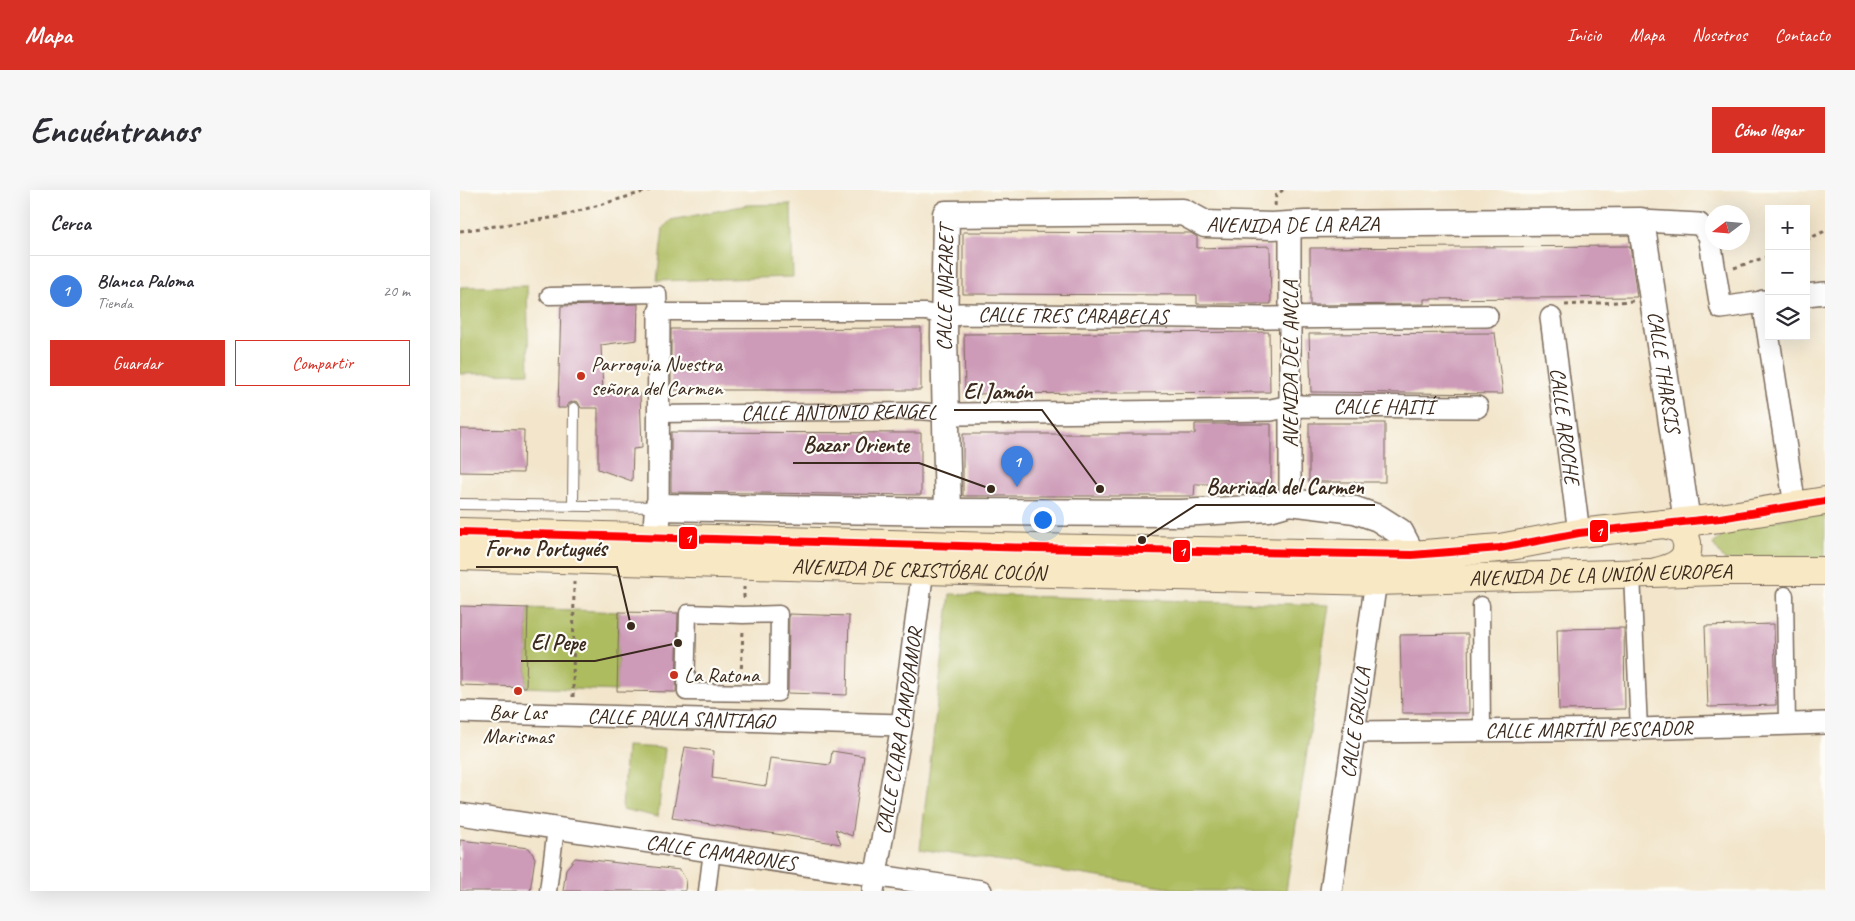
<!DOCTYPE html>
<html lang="es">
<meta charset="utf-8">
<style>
body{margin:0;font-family:Caveat,sans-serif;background:#f7f7f7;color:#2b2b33}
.controls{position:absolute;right:15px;top:15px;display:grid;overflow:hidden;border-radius:0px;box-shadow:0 5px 20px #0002}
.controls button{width:45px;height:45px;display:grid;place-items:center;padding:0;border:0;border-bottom:1px solid #e1e1e2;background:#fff;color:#2b2b33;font:25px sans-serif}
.compass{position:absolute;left:1245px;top:15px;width:45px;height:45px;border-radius:50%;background:#fff;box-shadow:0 5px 20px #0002;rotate:254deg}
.you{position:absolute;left:582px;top:329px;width:18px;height:18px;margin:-12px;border:4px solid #fff;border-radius:50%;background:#1a73e8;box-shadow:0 0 0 8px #1a73e833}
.badge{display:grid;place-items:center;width:32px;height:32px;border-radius:50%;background:#d93025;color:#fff;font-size:16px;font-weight:700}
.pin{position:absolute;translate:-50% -41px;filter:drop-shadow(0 1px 2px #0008)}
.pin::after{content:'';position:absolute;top:26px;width:18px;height:15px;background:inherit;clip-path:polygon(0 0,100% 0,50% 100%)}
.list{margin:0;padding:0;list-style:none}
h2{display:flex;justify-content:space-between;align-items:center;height:65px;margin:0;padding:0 20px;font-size:21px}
h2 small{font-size:16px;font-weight:400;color:#7c7c81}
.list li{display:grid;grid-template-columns:32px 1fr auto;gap:15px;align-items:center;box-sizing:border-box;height:70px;padding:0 20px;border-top:1px solid #e1e1e2}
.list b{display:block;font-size:19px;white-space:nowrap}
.list p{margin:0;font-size:16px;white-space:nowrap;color:#7c7c81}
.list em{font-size:16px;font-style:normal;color:#7c7c81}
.actions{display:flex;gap:10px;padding:15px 20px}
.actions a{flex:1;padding:11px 0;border:1px solid #d93025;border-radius:0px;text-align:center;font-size:18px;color:#d93025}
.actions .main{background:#d93025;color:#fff}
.icon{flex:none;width:28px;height:28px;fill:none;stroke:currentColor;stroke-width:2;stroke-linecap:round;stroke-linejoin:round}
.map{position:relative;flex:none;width:1365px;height:701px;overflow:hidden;border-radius:0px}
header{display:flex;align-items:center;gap:30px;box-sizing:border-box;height:70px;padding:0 25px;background:#d93025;color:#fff}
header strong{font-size:24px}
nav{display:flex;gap:28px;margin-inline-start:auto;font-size:18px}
.intro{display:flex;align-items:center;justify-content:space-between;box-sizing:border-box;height:120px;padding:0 30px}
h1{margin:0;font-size:35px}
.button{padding:12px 22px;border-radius:0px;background:#d93025;color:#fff;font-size:18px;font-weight:700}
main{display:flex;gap:30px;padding:0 30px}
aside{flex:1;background:#fff;border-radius:0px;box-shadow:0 5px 20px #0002}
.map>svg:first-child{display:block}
.green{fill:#adbc5f;stroke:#74733e}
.building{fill:#cd9bb8}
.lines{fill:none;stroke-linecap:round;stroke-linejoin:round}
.service-casing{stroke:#7b6b5b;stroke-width:12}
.pedestrian-casing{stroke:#7b6b5b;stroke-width:19}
.minor-casing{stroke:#7b6b5b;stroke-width:24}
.tertiary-casing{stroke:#7b6b5b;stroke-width:29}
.secondary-casing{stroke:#7b6b5b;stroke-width:30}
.path{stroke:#7b6b5b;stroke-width:3;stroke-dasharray:4 4;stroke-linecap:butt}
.service{stroke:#fff;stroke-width:10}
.pedestrian{stroke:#fff;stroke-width:16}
.minor{stroke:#fff;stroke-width:21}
.tertiary{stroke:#fff;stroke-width:26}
.secondary{stroke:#f8e8c3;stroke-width:28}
.bus-1-casing{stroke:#fdfcf7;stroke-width:11}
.bus-1{stroke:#f00;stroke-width:8}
.poi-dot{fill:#c8321e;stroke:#fdfcf7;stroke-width:2}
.labels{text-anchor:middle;stroke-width:4.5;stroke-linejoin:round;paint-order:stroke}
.street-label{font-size:21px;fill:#3b2a1e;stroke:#fdfcf7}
.poi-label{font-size:21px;fill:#3b2a1e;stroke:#fdfcf7;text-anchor:start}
.leader{fill:none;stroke:#3b2a1e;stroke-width:2}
.callout-dot{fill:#3b2a1e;stroke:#fdfcf7;stroke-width:2}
.callout-label{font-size:22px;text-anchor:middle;font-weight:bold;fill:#3b2a1e;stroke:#fdfcf7;stroke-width:4.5;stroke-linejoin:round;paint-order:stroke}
.line-badge{stroke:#fdfcf7;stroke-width:2}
.badge-label{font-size:14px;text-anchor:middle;font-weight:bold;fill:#fff}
</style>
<header>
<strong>Mapa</strong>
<nav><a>Inicio</a><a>Mapa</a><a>Nosotros</a><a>Contacto</a></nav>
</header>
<div class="intro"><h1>Encuéntranos</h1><a class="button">Cómo llegar</a></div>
<main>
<aside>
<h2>Cerca<small></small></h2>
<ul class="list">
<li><span class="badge" style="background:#3f7fe0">1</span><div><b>Blanca Paloma</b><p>Tienda</p></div><em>20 m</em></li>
</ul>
<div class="actions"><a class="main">Guardar</a><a>Compartir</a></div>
</aside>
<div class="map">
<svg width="1365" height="701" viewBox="0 0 1365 701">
<rect width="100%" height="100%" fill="#fdfcf7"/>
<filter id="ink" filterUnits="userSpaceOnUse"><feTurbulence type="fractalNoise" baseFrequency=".02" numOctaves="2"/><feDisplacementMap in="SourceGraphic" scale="10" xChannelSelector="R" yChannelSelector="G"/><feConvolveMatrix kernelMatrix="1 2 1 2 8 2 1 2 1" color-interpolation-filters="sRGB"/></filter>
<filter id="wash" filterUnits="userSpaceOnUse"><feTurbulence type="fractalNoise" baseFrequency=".0096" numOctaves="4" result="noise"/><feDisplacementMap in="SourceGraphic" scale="20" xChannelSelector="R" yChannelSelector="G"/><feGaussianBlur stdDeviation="1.12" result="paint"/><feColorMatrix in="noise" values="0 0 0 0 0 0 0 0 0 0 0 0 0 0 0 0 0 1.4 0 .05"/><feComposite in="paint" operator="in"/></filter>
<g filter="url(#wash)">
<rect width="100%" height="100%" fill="#f2e5cb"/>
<g class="green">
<polygon points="331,14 333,87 197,91 203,38 211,30 287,15"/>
<polygon points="67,96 69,183 0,184 0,97"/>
<polygon points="1365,322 1365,370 1265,371 1253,354 1274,337"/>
<polygon points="490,404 869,415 826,701 728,701 460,659"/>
<polygon points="68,418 159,422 157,501 66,497"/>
<polygon points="166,556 205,558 198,627 162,619"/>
</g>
<g id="blocks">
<g class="building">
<polygon points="503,42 731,43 737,47 737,58 810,56 811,114 737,114 737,105 503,104"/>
<polygon points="1170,56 1177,107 964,109 964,114 850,115 850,58"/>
<polygon points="178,114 177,150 141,155 143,203 180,204 182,258 173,259 172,291 138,279 138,218 121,218 118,212 114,211 108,214 107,218 98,218 101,116"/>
<polygon points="461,138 461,200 211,200 211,139"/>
<polygon points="809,142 810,202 505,204 504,144"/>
<polygon points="1035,143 1043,204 851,202 849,144"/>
<rect x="849" y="233" width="76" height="59"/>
<polygon points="735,234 811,234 811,294 735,294 734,306 503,306 503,244 735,244"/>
<polygon points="0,239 64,240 63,283 0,282"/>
<polygon points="211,242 461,243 461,305 211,302"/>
<polygon points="0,416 68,418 66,497 0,495"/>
<polygon points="159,422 218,423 216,502 157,501"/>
<polygon points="329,424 389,426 387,505 328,503"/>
<polygon points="1314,434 1316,515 1248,517 1245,436"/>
<polygon points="1164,438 1165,519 1099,520 1097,439"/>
<polygon points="1008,444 1009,523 942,523 940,445"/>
<polygon points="225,557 254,561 252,588 306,596 310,568 370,575 372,561 404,566 392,646 375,639 381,654 212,628"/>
<polygon points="0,650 69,658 75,668 70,701 0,701"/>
<polygon points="115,668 220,680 226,690 225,701 103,701 106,679"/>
</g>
</g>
</g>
<g filter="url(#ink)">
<use href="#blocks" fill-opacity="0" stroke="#7b6b5b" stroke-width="1"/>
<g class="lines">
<defs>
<g id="service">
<polyline points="0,314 197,317"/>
<polyline points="113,315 114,218"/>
</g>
<g id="pedestrian">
<polyline points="89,106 198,104 199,122 466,122 484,126"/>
<path id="s1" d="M 197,224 L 458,221 L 485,223"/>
<polyline points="1172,384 1179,539"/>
<polyline points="1325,405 1327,534"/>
<polyline points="1021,415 1022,542"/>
<polygon points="228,423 283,425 319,424 318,503 226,502"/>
<polyline points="88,701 96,638"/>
<polyline points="247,701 252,661"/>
</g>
<g id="minor">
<polyline points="1181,31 1239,34 1249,45 1261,118 1309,111"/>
<polyline points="1346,105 1365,103"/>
<polyline points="1303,111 1335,316"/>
<path id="s2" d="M 484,126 L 501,124 L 805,128 L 1027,126"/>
<path id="s3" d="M 1091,128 L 1119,343"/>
<path id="s4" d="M 485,223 L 501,224 L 811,220 L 830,216 L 1017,217"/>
<polyline points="830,312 830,36"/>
<polyline points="198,317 199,122"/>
<path id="s5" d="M 0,522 L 442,535"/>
<path id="s6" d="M 894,542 L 1179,539 L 1365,533"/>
<path id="s7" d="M 0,624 L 521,701"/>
<path id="s8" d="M 413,701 L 442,535 L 463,380"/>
<path id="s9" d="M 871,701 L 918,377"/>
</g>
<g id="tertiary">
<path id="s10" d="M 488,322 L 484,146 L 486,24 L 723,22 L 745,34 L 812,36 L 845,34 L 1181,31 L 1227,331"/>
<polyline points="196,346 198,317 488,322 721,323 809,318 830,312 895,320 918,328 940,342 952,365"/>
</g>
<g id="secondary">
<polyline points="0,342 575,358 952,365 1040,358 1119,343 1260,328 1365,311"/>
<path id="s11" d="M 0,366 L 463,380 L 917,391 L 1259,381 L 1365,381"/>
<path d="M 1196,382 C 1212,378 1230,372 1227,353 C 1226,348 1223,342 1219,339 C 1215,337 1209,335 1204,334"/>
</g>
</defs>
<use href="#service" class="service-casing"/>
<use href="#pedestrian" class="pedestrian-casing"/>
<use href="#minor" class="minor-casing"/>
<use href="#tertiary" class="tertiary-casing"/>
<use href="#secondary" class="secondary-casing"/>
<g class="path">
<polyline points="815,16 816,5 823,0"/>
<polyline points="0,41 98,27 190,0"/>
<polyline points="1346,50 1365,41"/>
<polyline points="1274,78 1309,66"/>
<polyline points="1105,115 1173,111"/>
<polyline points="284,408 284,397"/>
<polyline points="281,486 283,440"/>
<polyline points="113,507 114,392"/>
</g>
<use href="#service" class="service"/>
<use href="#pedestrian" class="pedestrian"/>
<use href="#minor" class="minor"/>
<use href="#tertiary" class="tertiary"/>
<use href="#secondary" class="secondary"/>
<defs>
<polyline id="bus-1" points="0,342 575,358 952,365 1040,358 1119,343 1260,328 1365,311"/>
</defs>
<use href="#bus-1" class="bus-1-casing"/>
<use href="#bus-1" class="bus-1"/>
</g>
</g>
<g class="poi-dot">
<circle cx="121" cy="186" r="5"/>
<circle cx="214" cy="485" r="5"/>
<circle cx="58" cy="501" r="5"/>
</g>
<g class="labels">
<g class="street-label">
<text dy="7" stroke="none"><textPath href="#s10" startOffset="648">AVENIDA DE LA RAZA</textPath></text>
<text dy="7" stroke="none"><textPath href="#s10" startOffset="224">CALLE NAZARET</textPath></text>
<text dy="7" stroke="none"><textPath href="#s2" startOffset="129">CALLE TRES CARABELAS</textPath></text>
<text transform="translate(830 174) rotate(-90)" y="7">AVENIDA DEL ANCLA</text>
<text dy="7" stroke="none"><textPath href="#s10" startOffset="1149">CALLE THARSIS</textPath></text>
<text dy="7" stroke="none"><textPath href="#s4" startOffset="439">CALLE HAITÍ</textPath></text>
<text dy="7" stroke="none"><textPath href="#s1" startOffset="182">CALLE ANTONIO RENGEL</textPath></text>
<text dy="7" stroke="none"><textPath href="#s3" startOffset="109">CALLE AROCHE</textPath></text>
<text dy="7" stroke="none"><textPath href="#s11" startOffset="459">AVENIDA DE CRISTÓBAL COLÓN</textPath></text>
<text dy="7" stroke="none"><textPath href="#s11" startOffset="1141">AVENIDA DE LA UNIÓN EUROPEA</textPath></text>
<text dy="7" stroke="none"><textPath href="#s5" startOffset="221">CALLE PAULA SANTIAGO</textPath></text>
<text dy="7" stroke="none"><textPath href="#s9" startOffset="170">CALLE GRULLA</textPath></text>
<text dy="7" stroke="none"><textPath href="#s6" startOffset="235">CALLE MARTÍN PESCADOR</textPath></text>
<text dy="7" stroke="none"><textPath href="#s8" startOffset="162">CALLE CLARA CAMPOAMOR</textPath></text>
<text dy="7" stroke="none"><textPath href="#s7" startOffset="264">CALLE CAMARONES</textPath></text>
</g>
<g class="poi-label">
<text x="131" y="181">Parroquia Nuestra<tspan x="131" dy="24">señora del Carmen</tspan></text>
<text x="224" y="492">La Ratona</text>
<text x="58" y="529" text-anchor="middle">Bar Las<tspan x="58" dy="24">Marismas</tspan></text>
</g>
</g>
<path class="leader" d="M640 299L582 220H494M531 299L459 273H333M682 350L736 315H915M171 436L157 377H16M218 453L135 471H61"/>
<g class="callout-dot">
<circle cx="640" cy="299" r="5"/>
<circle cx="531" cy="299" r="5"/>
<circle cx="682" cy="350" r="5"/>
<circle cx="171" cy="436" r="5"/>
<circle cx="218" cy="453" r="5"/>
</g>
<g class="callout-label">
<text x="538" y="209">El Jamón</text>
<text x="396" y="262">Bazar Oriente</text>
<text x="825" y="304">Barriada del Carmen</text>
<text x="86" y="366">Forno Portugués</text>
<text x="98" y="460">El Pepe</text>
</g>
<g class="line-badge">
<rect x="1129" y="329" width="20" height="24" rx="5" fill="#f00"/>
<rect x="218" y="336" width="20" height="24" rx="5" fill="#f00"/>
<rect x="712" y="349" width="19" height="24" rx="5" fill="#f00"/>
</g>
<g class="badge-label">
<text x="1139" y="346">1</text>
<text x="228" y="353">1</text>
<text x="722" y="366">1</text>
</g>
</svg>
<div class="controls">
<button>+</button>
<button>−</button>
<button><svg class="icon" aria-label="layers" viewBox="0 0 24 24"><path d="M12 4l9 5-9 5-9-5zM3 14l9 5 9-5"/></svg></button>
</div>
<svg class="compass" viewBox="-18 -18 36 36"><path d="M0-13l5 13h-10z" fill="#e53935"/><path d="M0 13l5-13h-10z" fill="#7c7c81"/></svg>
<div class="you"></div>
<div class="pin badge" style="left:557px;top:297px;background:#3f7fe0">1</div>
</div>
</main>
